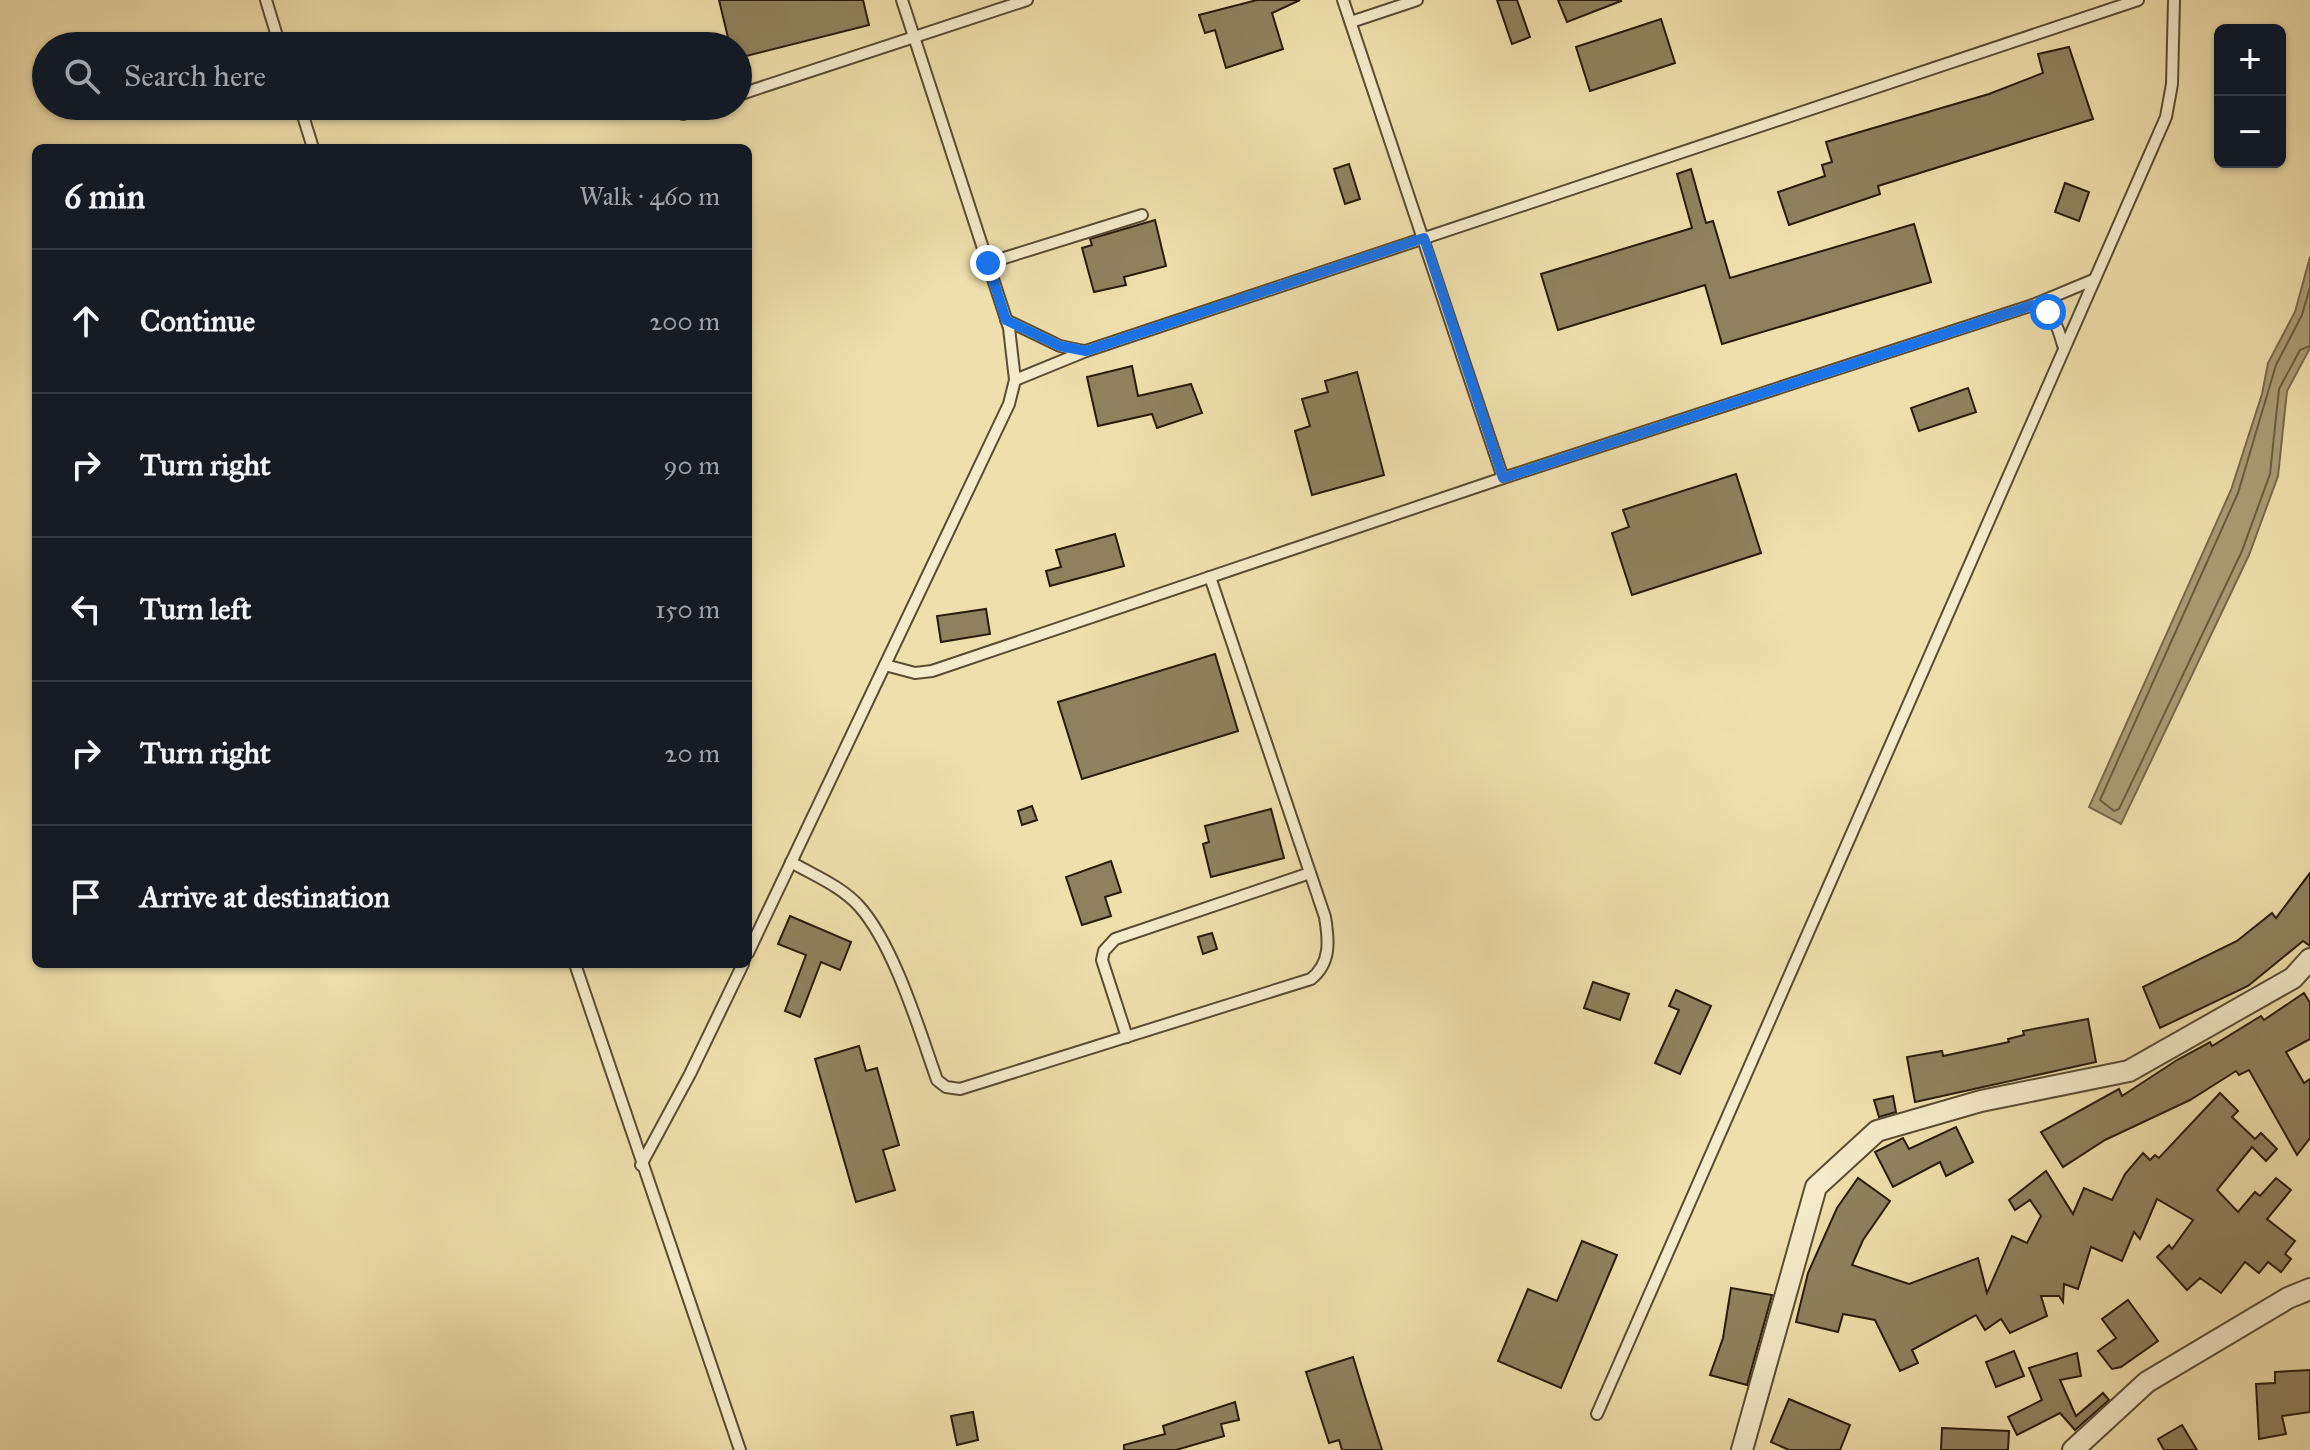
<!DOCTYPE html>
<meta charset="utf-8">
<style>
body{margin:0;font-family:"IM FELL Great Primer",serif;background:#242831;color:#f1f3f6}
.controls{position:absolute;right:24px;top:24px;display:grid;overflow:hidden;border-radius:12px;box-shadow:0 2px 6px #0004}
.controls button{width:72px;height:72px;display:grid;place-items:center;padding:0;border:0;border-bottom:2px solid #363941;background:#171b24;color:#f1f3f6;font:40px sans-serif}
.stop{position:absolute;width:24px;height:24px;margin:-18px;border:6px solid #1a73e8;border-radius:50%;background:#fff}
.stop.end{background:#1a73e8;border-color:#fff;box-shadow:0 2px 8px #0008}
.list{margin:0;padding:0;list-style:none}
h2{display:flex;justify-content:space-between;align-items:center;height:104px;margin:0;padding:0 32px;font-size:34px}
h2 small{font-size:26px;font-weight:400;color:#9ea1a6}
.list li{display:grid;grid-template-columns:52px 1fr auto;gap:24px;align-items:center;box-sizing:border-box;height:144px;padding:0 32px;border-top:2px solid #363941}
.list b{display:block;font-size:30px;white-space:nowrap}
.list em{font-size:26px;font-style:normal;color:#9ea1a6}
.icon{flex:none;width:44px;height:44px;fill:none;stroke:currentColor;stroke-width:2;stroke-linecap:round;stroke-linejoin:round}
.map{position:relative;flex:none;width:2310px;height:1450px;overflow:hidden}
.search{position:absolute;background:#171b24;box-shadow:0 2px 6px #0004;left:32px;top:32px;width:720px;height:88px;display:flex;align-items:center;gap:20px;box-sizing:border-box;padding:0 28px;border-radius:44px;color:#9ea1a6;font-size:30px}
.panel{position:absolute;background:#171b24;box-shadow:0 2px 6px #0004;left:32px;top:144px;width:720px;height:824px;border-radius:12px}
.map>svg:first-child{display:block}
.water{fill:#ac9c75;stroke:#78684a;stroke-width:2}
.lines{fill:none;stroke-linecap:round;stroke-linejoin:round}
.shore{stroke:#6a5c3f;stroke-width:2}
.building{fill:#90815e;stroke:#291b09;stroke-width:2}
.service-casing{stroke:#5a4c32;stroke-width:14}
.minor-casing{stroke:#5a4c32;stroke-width:24}
.service{stroke:#f5eac9;stroke-width:10}
.minor{stroke:#f5eac9;stroke-width:20}
.route{stroke:#1a73e8;stroke-width:10}
</style>
<div class="map">
<svg width="2310" height="1450" viewBox="0 0 2310 1450">
<rect width="100%" height="100%" fill="#efdfac"/>
<filter id="stains"><feTurbulence type="fractalNoise" baseFrequency=".0025" numOctaves="4"/><feColorMatrix values="0 0 0 0 .2 0 0 0 0 .09 0 0 0 0 .02 0 0 0 .5 -.17"/></filter>
<radialGradient id="worn" r=".72"><stop offset=".6" stop-color="#630" stop-opacity="0"/><stop offset="1" stop-color="#630" stop-opacity=".3"/></radialGradient>
<polygon class="water" points="2310,257 2310,348 2287,391 2278,476 2249,555 2121,824 2089,807 2231,490 2262,394 2268,363 2295,312"/>
<g class="lines">
<polyline class="shore" points="2310,287 2302,315 2276,365 2238,493 2100,800 2114,811 2119,809 2242,551 2270,474 2279,389 2300,350 2310,346"/>
</g>
<g class="building">
<polygon points="719,0 863,0 869,25 738,58 738,46 730,46"/>
<polygon points="1257,0 1300,0 1272,13 1283,49 1226,68 1215,30 1205,33 1199,15"/>
<polygon points="1497,0 1517,0 1530,37 1512,44"/>
<polygon points="1558,0 1620,0 1621,1 1567,22"/>
<polygon points="1661,19 1675,63 1590,91 1576,47"/>
<polygon points="2069,47 2093,119 1878,186 1880,194 1789,225 1778,192 1825,176 1822,165 1832,162 1826,142 1989,94 2043,73 2038,54"/>
<polygon points="1349,164 1360,199 1345,204 1334,169"/>
<polygon points="1691,169 1706,223 1713,221 1730,278 1914,224 1931,282 1722,344 1705,285 1558,330 1541,274 1692,228 1677,174"/>
<polygon points="2065,183 2089,192 2079,221 2055,212"/>
<polygon points="1155,220 1166,266 1124,277 1126,285 1094,292 1082,248 1092,245 1090,239"/>
<polygon points="1132,366 1138,396 1191,384 1202,413 1157,428 1152,414 1098,426 1087,377"/>
<polygon points="1357,372 1384,475 1312,495 1295,431 1310,426 1302,399 1328,392 1325,381"/>
<polygon points="1968,388 1976,412 1919,431 1911,408"/>
<polygon points="1736,474 1761,553 1632,595 1612,533 1629,527 1623,510"/>
<polygon points="1115,534 1124,566 1050,586 1046,571 1061,567 1056,550"/>
<polygon points="986,609 990,634 941,642 937,616"/>
<polygon points="1215,654 1238,731 1082,779 1058,702"/>
<polygon points="1032,806 1037,820 1022,825 1018,811"/>
<polygon points="1271,809 1284,858 1211,877 1203,844 1209,842 1205,826"/>
<polygon points="1111,861 1121,892 1105,897 1111,916 1082,925 1066,877"/>
<polygon points="2310,873 2310,946 2303,941 2248,986 2160,1028 2143,987 2237,941 2272,913 2276,918"/>
<polygon points="790,916 851,942 840,970 821,962 800,1017 785,1011 806,955 778,944"/>
<polygon points="1212,933 1217,949 1203,954 1198,937"/>
<polygon points="1593,982 1629,994 1620,1020 1584,1008"/>
<polygon points="1676,990 1711,1006 1680,1074 1655,1063 1679,1010 1669,1006"/>
<polygon points="2304,993 2310,1003 2310,1039 2286,1052 2304,1083 2310,1079 2310,1138 2297,1155 2249,1070 2239,1075 2236,1071 2190,1100 2105,1140 2063,1167 2041,1132 2119,1089 2122,1096 2177,1060 2210,1042 2212,1046 2261,1016 2264,1020"/>
<polygon points="2088,1019 2096,1062 1915,1102 1907,1057 1942,1051 1943,1056 2009,1042 2008,1039 2024,1035 2023,1031"/>
<polygon points="859,1046 866,1071 877,1068 899,1145 883,1150 895,1190 856,1202 815,1059"/>
<polygon points="2220,1093 2238,1111 2232,1117 2255,1139 2261,1133 2277,1149 2266,1161 2252,1147 2217,1190 2238,1212 2255,1192 2260,1196 2276,1178 2291,1190 2267,1219 2295,1241 2285,1254 2291,1259 2281,1272 2268,1262 2259,1273 2245,1262 2221,1293 2200,1278 2187,1290 2157,1257 2169,1245 2172,1249 2193,1220 2157,1199 2140,1239 2134,1232 2122,1261 2091,1247 2078,1289 2064,1284 2063,1302 2059,1296 2041,1296 2047,1316 2010,1333 2001,1319 1985,1330 1976,1315 1912,1350 1918,1363 1900,1371 1875,1320 1843,1314 1838,1332 1796,1322 1808,1273 1837,1208 1858,1178 1890,1201 1863,1240 1852,1265 1909,1284 1978,1258 1987,1293 2012,1236 2027,1243 2041,1216 2030,1200 2015,1210 2009,1200 2046,1171 2073,1214 2084,1188 2112,1200 2125,1174 2143,1153 2150,1160 2155,1155 2159,1158"/>
<polygon points="1893,1096 1896,1112 1879,1117 1874,1100"/>
<polygon points="1956,1127 1973,1162 1946,1176 1940,1162 1893,1187 1875,1152 1903,1138 1909,1149"/>
<polygon points="1582,1241 1617,1255 1561,1388 1498,1361 1528,1289 1557,1301"/>
<polygon points="1731,1288 1772,1295 1747,1385 1710,1375 1723,1338"/>
<polygon points="2128,1300 2158,1341 2121,1367 2112,1369 2098,1351 2116,1338 2102,1319"/>
<polygon points="2014,1351 2024,1376 1996,1387 1986,1362"/>
<polygon points="2077,1353 2081,1376 2060,1380 2076,1416 2103,1393 2109,1400 2075,1430 2060,1413 2017,1435 2008,1417 2042,1400 2029,1368"/>
<polygon points="1353,1357 1362,1387 1382,1450 1342,1450 1339,1440 1329,1443 1306,1372"/>
<polygon points="2310,1370 2310,1412 2282,1416 2286,1434 2259,1439 2256,1384 2275,1383 2275,1372"/>
<polygon points="1789,1399 1850,1425 1840,1450 1789,1450 1771,1442"/>
<polygon points="1235,1402 1239,1420 1221,1424 1224,1436 1176,1450 1124,1450 1124,1445 1165,1434 1163,1426"/>
<polygon points="973,1412 978,1440 957,1445 951,1416"/>
<polygon points="2182,1425 2197,1450 2164,1450 2158,1439"/>
<polygon points="1942,1428 2009,1431 2008,1450 1941,1450"/>
</g>
<g class="lines">
<defs>
<g id="service">
<polyline points="266,0 280,46"/>
<polyline points="1343,0 1503,478"/>
<polyline points="1351,22 1417,0"/>
<polyline points="738,95 1027,0"/>
<polyline points="300,106 313,148"/>
<polyline points="683,114 707,106"/>
<polyline points="988,263 1142,215"/>
<path d="M 2033,305 C 2054,314 2057,324 2063,345"/>
<polyline points="1006,320 1060,346 1084,351"/>
<polyline points="1015,380 1086,351 2138,0"/>
<polyline points="885,665 915,673 932,671 1503,478 2033,305 2093,280"/>
<path d="M 791,862 C 813,875 841,886 859,906 C 894,945 919,1029 937,1080 L 946,1087 L 960,1089 L 1311,979 C 1331,963 1329,941 1325,917 L 1210,577"/>
<polyline points="748,953 1009,404 1015,380 1009,328 902,0"/>
<polyline points="575,964 740,1450"/>
<polyline points="1127,1037 1102,960 1104,951 1115,939 1310,873"/>
<polyline points="641,1165 690,1074 743,964"/>
<polyline points="1597,1414 2166,117 2172,84 2174,0"/>
</g>
<g id="minor">
<polyline points="1742,1450 1816,1187 1877,1131 1981,1101 2129,1071 2293,978 2310,959"/>
<polyline points="2073,1450 2147,1382 2288,1298 2310,1289"/>
</g>
</defs>
<use href="#service" class="service-casing"/>
<use href="#minor" class="minor-casing"/>
<use href="#service" class="service"/>
<use href="#minor" class="minor"/>
</g>
<g class="lines">
<polyline class="route" points="988,263 1006,320 1060,346 1086,351 1424,238 1503,478 2033,305 2048,312"/>
</g>
<rect width="100%" height="100%" filter="url(#stains)"/>
<rect width="100%" height="100%" fill="url(#worn)"/>
</svg>
<div class="controls">
<button>+</button>
<button>−</button>
</div>
<div class="stop" style="left:2048px;top:312px"></div>
<div class="stop end" style="left:988px;top:263px"></div>
<div class="search"><svg class="icon" aria-label="search" viewBox="0 0 24 24"><circle cx="10" cy="10" r="6"/><path d="M15 15l6 6"/></svg>Search here</div>
<section class="panel">
<h2>6 min<small>Walk · 460 m</small></h2>
<ul class="list">
<li><svg class="icon" aria-label="ahead" viewBox="0 0 24 24"><path d="M12 20V5M6 11l6-6 6 6"/></svg><div><b>Continue</b></div><em>200 m</em></li>
<li><svg class="icon" aria-label="right" viewBox="0 0 24 24"><path d="M7 20v-9h11M14 6l5 5-5 5"/></svg><div><b>Turn right</b></div><em>90 m</em></li>
<li><svg class="icon" aria-label="left" viewBox="0 0 24 24"><path d="M17 20v-9H6M10 6l-5 5 5 5"/></svg><div><b>Turn left</b></div><em>150 m</em></li>
<li><svg class="icon" aria-label="right" viewBox="0 0 24 24"><path d="M7 20v-9h11M14 6l5 5-5 5"/></svg><div><b>Turn right</b></div><em>20 m</em></li>
<li><svg class="icon" aria-label="arrive" viewBox="0 0 24 24"><path d="M6 21V4h12l-3 4 3 4H6"/></svg><div><b>Arrive at destination</b></div></li>
</ul>
</section>
</div>
